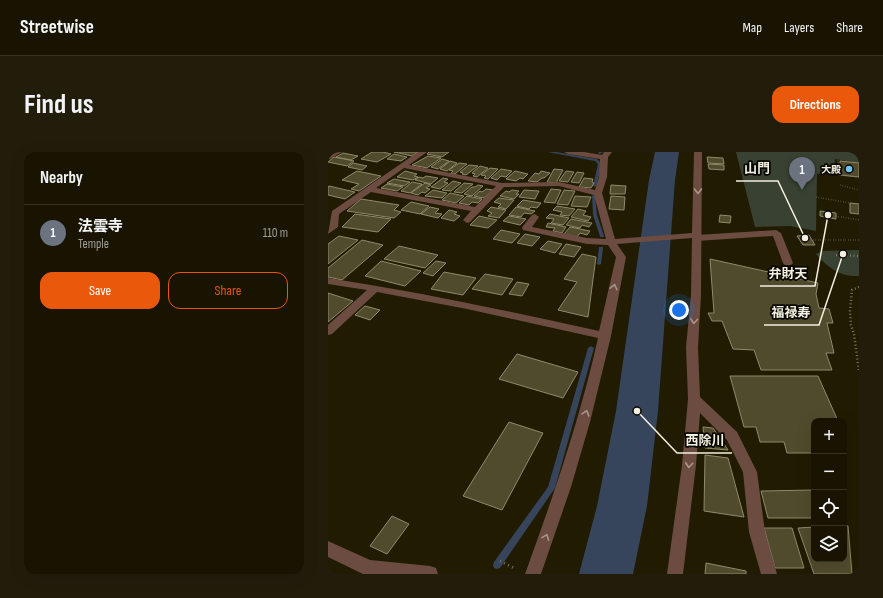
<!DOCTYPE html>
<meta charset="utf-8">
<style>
body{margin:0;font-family:"Sofia Sans Condensed","Noto Sans JP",sans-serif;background:#221d0b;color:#f1f3f6}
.controls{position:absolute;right:12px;bottom:12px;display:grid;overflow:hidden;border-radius:8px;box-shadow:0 4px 16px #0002}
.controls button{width:36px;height:36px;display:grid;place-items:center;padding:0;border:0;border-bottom:1px solid #373323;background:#191401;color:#f1f3f6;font:20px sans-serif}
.you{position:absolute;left:351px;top:158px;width:14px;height:14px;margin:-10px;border:3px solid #fff;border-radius:50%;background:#1a73e8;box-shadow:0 0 0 6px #1a73e833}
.badge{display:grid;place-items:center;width:26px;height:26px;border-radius:50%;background:#ea580c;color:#fff;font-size:13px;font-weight:700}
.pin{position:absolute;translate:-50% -33px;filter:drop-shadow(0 1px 2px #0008)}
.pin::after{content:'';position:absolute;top:21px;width:14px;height:12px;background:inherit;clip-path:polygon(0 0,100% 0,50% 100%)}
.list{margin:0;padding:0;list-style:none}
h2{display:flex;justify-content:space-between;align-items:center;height:52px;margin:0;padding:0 16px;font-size:17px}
h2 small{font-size:13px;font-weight:400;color:#9f9e99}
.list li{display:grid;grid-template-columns:26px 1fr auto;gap:12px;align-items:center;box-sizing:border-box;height:56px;padding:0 16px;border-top:1px solid #373323}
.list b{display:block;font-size:15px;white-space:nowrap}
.list p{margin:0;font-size:13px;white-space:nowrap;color:#9f9e99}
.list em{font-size:13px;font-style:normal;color:#9f9e99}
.actions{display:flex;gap:8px;padding:12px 16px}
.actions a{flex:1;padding:9px 0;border:1px solid #ea580c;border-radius:12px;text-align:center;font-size:14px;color:#ea580c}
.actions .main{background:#ea580c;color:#fff}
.icon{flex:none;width:22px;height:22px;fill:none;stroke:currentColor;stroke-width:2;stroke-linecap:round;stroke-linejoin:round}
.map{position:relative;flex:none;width:531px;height:422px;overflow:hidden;border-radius:12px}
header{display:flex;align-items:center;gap:24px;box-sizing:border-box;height:56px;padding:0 20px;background:#191401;border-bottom:1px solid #373323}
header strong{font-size:19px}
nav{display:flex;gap:22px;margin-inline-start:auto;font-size:14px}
.intro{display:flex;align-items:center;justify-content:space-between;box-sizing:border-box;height:96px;padding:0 24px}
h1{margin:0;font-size:28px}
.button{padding:10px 18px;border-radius:12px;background:#ea580c;color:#fff;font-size:14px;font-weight:700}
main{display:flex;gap:24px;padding:0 24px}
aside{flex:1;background:#191401;border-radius:12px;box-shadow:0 4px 16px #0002}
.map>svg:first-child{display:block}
.green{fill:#394232}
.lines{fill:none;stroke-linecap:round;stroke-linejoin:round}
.stream{fill:#37455c;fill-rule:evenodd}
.river{fill:#37455c;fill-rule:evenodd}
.building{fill:#514b2e;stroke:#90896b}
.path-far2{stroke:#7a745f;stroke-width:1.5;stroke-dasharray:0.5 2;stroke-linecap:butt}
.path-far1{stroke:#7a745f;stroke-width:2.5;stroke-dasharray:1 2.5;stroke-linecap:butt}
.path{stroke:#7a745f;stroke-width:3;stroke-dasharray:1 3.5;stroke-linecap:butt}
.service{fill:#6c4c40;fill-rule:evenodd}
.minor{fill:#6c4c40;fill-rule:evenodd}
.tertiary{fill:#6c4c40;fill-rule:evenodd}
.oneway{stroke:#a99688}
.poi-dot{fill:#6fc2f4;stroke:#080601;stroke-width:1.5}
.labels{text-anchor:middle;stroke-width:3.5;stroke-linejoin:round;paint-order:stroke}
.far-poi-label{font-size:10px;font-weight:bold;fill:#f4f0e0;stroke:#080601;text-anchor:end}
.leader{fill:none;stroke:#f4f0e0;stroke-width:1.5}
.callout-dot{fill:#f4f0e0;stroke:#080601;stroke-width:1.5}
.callout-label{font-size:13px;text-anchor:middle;font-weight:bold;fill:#f4f0e0;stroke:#080601;stroke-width:3.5;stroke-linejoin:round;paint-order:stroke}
</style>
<header>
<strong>Streetwise</strong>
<nav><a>Map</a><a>Layers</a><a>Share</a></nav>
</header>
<div class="intro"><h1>Find us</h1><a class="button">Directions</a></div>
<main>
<aside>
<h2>Nearby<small></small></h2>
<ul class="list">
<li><span class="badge" style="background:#6b7280">1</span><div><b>法雲寺</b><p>Temple</p></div><em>110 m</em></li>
</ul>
<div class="actions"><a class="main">Save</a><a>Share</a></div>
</aside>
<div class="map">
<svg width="531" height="422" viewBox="0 0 531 422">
<rect width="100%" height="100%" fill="#211b01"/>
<g class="green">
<polygon points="408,0 531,0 531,11 507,7 506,23 497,21 489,22 488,79 462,74 427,75"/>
<path d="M 531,98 L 531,124 C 512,125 500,116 488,102 L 494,99 Z"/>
</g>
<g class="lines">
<g class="stream">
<polygon points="220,0 228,0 269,7 274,12 268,35 265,34 270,12 267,9"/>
<polygon points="271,0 275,0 272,2 270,1"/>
<polygon points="264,43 267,44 269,63 276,84 276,85 272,85 272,84 265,63"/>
<polygon points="271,95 275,95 275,96 273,112 271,113 269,112"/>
<polygon points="263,194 266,196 227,336 172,416 169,417 166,416 165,413 166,410 220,335 260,196"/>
</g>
<polygon class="river" points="327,0 351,0 347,28 330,259 319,354 305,422 251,422 269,354 288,259 321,28"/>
</g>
<g class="building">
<polygon points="44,0 55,0 63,2 49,10 33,7"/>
<polygon points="66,0 90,0 84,4"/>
<polygon points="101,0 121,0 114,5 99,2"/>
<polygon points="15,1 30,4 23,8 8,5"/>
<polygon points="66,2 79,5 73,9 59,7"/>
<polygon points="100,4 113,6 99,16 84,13"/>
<polygon points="6,5 26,9 19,14 0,10"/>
<polygon points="379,5 395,6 396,12 380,11"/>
<polygon points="114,7 121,9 110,17 103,15"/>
<polygon points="122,9 129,11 119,19 112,17"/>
<polygon points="512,9 531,11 531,25 512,23"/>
<polygon points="25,11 39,14 34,18 20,15"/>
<polygon points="131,11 139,12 127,22 123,21 125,19 121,18"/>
<polygon points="380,12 396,13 396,18 381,17"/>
<polygon points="141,13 150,14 138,23 134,22 135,21 132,20"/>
<polygon points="152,14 160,16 149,25 145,24 147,22 144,21"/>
<polygon points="162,16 170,17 160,27 156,26 158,24 153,23"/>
<polygon points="173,17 184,19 178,25 173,24 169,28 163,26"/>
<polygon points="226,17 235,18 228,31 219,30"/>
<polygon points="29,19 53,24 31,39 23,37 31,32 14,28"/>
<polygon points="77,19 89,22 86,24 90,25 85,28 69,25"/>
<polygon points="187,19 200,22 195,27 192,26 188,29 178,27"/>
<polygon points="213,19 222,21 216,26 214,26 209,30 200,29 207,21 211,22"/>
<polygon points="238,19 246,20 240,30 231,29"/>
<polygon points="249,20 256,21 251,31 243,30"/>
<polygon points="98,24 110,26 103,32 87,28 91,25 95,26"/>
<polygon points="115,26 120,27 116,30 120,31 112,37 103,35"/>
<polygon points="256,26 265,27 264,30 266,31 263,36 251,35"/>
<polygon points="66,27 82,30 76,34 59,31"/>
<polygon points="125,29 133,31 123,39 114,38"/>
<polygon points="84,30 94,32 82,41 73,39"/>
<polygon points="97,31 103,33 98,36 102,37 97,41 94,40 90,43 83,41"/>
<polygon points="136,31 145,32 134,41 126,40"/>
<polygon points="59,32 75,35 69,39 53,36"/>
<polygon points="150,33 155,34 144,44 136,42 144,35 147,35"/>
<polygon points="283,33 298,34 297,42 282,42"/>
<polygon points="0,35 1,34 27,40 17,47 0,43"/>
<polygon points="158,37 165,38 156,46 146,44 152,39 154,40"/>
<polygon points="223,37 233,38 227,51 216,50"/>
<polygon points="105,38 119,41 114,46 97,44"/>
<polygon points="184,38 191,39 188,42 191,42 186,47 172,44 178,39 181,40"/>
<polygon points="196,38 211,39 207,47 191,45"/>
<polygon points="236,38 247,39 240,53 229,52"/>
<polygon points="122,41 136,44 128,51 114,48"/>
<polygon points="139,44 154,47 150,51 144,50 141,53 131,51"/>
<polygon points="247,44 263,45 259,55 243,54"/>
<polygon points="283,44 297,45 296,58 281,57"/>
<polygon points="171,46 186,48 178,57 170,55 173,52 166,50"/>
<polygon points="33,47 71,53 66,58 73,60 66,66 19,59"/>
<polygon points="195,48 213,51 209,56 203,55 201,57 189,54"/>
<polygon points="83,50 101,54 92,62 73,58"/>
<polygon points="522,51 531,52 531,62 522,61"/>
<polygon points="229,54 247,57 241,64 232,63 234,60 225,58"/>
<polygon points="102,55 111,57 107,61 114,62 110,66 93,62"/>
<polygon points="163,55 178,58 171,66 160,64 164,61 159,59"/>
<polygon points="188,55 207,59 203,62 196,61 193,65 181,63"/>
<polygon points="250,57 258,59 255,63 263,65 260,69 243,65"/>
<polygon points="121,58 129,60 126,62 132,64 126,69 113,66"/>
<polygon points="492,59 508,61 508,67 492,64"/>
<polygon points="27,62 63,67 50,80 14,75"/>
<polygon points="222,62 241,66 235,73 223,71 226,67 218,66"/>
<polygon points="392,63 403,64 402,71 391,70"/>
<polygon points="151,64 169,68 160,76 142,73"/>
<polygon points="181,64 198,67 192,73 175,69"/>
<polygon points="243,67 264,71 261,75 254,73 252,76 238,73"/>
<polygon points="220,71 238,75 234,81 225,79 227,76 218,75"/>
<polygon points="242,75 262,79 259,83 252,81 249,85 236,82"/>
<polygon points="173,78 192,82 184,91 165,87"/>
<polygon points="197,82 212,85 204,94 189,91"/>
<polygon points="481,83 487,93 475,93 469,84"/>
<polygon points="11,84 30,88 0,112 0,92"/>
<polygon points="34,88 55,93 14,128 0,125 0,116"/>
<polygon points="220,89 234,92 227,101 212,97"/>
<polygon points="238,92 253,95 246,105 231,102"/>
<polygon points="71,94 110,103 97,116 56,107"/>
<polygon points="254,102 268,105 260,165 230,158 249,130 236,127"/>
<polygon points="382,107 490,131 488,142 491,156 501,157 505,171 499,171 506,201 498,201 504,218 433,218 426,198 405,197 394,169 384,169 380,161 386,161"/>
<polygon points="53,109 93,119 77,134 37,124"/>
<polygon points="108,109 118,111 105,124 95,121"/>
<polygon points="116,120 148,126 135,143 103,137"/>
<polygon points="157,122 185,127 174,143 144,137"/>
<polygon points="189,130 201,132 194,144 181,142"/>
<polygon points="0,141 25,149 0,170"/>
<polygon points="37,154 52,158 42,168 27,163"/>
<polygon points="189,202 250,220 235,246 171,227"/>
<polygon points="402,224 490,224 510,269 486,269 486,301 459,301 456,290 432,290 428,275 416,275"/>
<polygon points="181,270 215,281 174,358 135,344"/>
<polygon points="375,275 385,276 400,298 377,296"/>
<polygon points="377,303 400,306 416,365 376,359"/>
<polygon points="486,338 486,366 440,366 433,339"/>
<polygon points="64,364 81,372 59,402 42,394"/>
<polygon points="516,374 520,374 524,422 486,422 470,376 486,375 486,407 516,407"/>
<polygon points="436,376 464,376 476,416 447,416"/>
<polygon points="378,411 418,419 418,422 377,422"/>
</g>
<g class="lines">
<g class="path-far2">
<polyline points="510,8 510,23 531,25"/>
<polyline points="512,33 531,38"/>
<polyline points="488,45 522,51"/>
<polyline points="531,52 522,51 522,61 531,62"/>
<polyline points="508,64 531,68"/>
<polyline points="485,88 531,88"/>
<polyline points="508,103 518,103"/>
</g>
<g class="path-far1">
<polyline points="508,103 531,104"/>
<polyline points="531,135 524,138 522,159 523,173 526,182 531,219"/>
</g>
<polyline class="path" points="172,409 188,417"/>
<polygon class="service" points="448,78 453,81 465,111 463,113 457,113 455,111 445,84 369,89 364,86 369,83"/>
<g class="minor">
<polygon points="5,0 14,0 0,8 0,3"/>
<path d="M 90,0 L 99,0 L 81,13 L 174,31 L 231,30 L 267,38 L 271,25 L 272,7 L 240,2 L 236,0 L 256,0 L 274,3 L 276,0 L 284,0 L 280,5 L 279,25 L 274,41 L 287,87 L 364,81 L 366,0 L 374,0 L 373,143 L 370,195 L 372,245 L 409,280 L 429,320 L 437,380 L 449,422 L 433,422 L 421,380 L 415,320 L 399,288 L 372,261 L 368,313 L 355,422 L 339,422 L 354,313 L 360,247 L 358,195 L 363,143 L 364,86 L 289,92 L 298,105 L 283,184 L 262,270 L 243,335 L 213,422 L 197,422 C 225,345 252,267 270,186 L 139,157 L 49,140 L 4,182 L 0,183 L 0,173 L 39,138 L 0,132 L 0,126 C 91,140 181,159 271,179 L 288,105 L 280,93 L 259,92 L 195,78 L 194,76 L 195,74 L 204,63 L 207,62 L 211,65 L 204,75 L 259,86 L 278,87 L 266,43 L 231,34 L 176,35 L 142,70 L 139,71 L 135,68 L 143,59 L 43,40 L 11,62 L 10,75 L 0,82 L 4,59 ZM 76,16 L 168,34 L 147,55 L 48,36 Z"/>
</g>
<polygon class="tertiary" points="0,389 42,408 102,414 108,416 110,422 35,422 0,405"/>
</g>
<defs><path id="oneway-chevron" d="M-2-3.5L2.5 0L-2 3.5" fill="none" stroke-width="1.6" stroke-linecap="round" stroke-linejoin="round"/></defs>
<g class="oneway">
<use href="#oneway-chevron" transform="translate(370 39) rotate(90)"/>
<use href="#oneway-chevron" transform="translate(286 135) rotate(-77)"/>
<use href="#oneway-chevron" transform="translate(366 169) rotate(95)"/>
<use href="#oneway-chevron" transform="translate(258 261) rotate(-74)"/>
<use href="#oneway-chevron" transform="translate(361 313) rotate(95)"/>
<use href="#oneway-chevron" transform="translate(218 385) rotate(-70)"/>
</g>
<circle class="poi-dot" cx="521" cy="17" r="4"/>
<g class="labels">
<g class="far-poi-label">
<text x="513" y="21">大殿</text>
</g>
</g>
<path class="leader" d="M477 86L450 29H408M500 63L487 134H432M515 102L491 173H436M309 259L349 301H404"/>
<g class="callout-dot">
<circle cx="477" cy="86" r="4"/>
<circle cx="500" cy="63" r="4"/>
<circle cx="515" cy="102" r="4"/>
<circle cx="309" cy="259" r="4"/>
</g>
<g class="callout-label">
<text x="429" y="21">山門</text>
<text x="460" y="126">弁財天</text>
<text x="463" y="165">福禄寿</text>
<text x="377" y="293">西除川</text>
</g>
</svg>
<div class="controls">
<button>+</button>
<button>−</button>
<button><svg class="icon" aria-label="locate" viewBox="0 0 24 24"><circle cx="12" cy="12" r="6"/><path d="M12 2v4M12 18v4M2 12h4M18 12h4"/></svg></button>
<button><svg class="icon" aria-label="layers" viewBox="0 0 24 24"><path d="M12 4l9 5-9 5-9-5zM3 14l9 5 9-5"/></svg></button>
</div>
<div class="you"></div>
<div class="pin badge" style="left:474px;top:38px;background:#6b7280">1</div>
</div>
</main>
